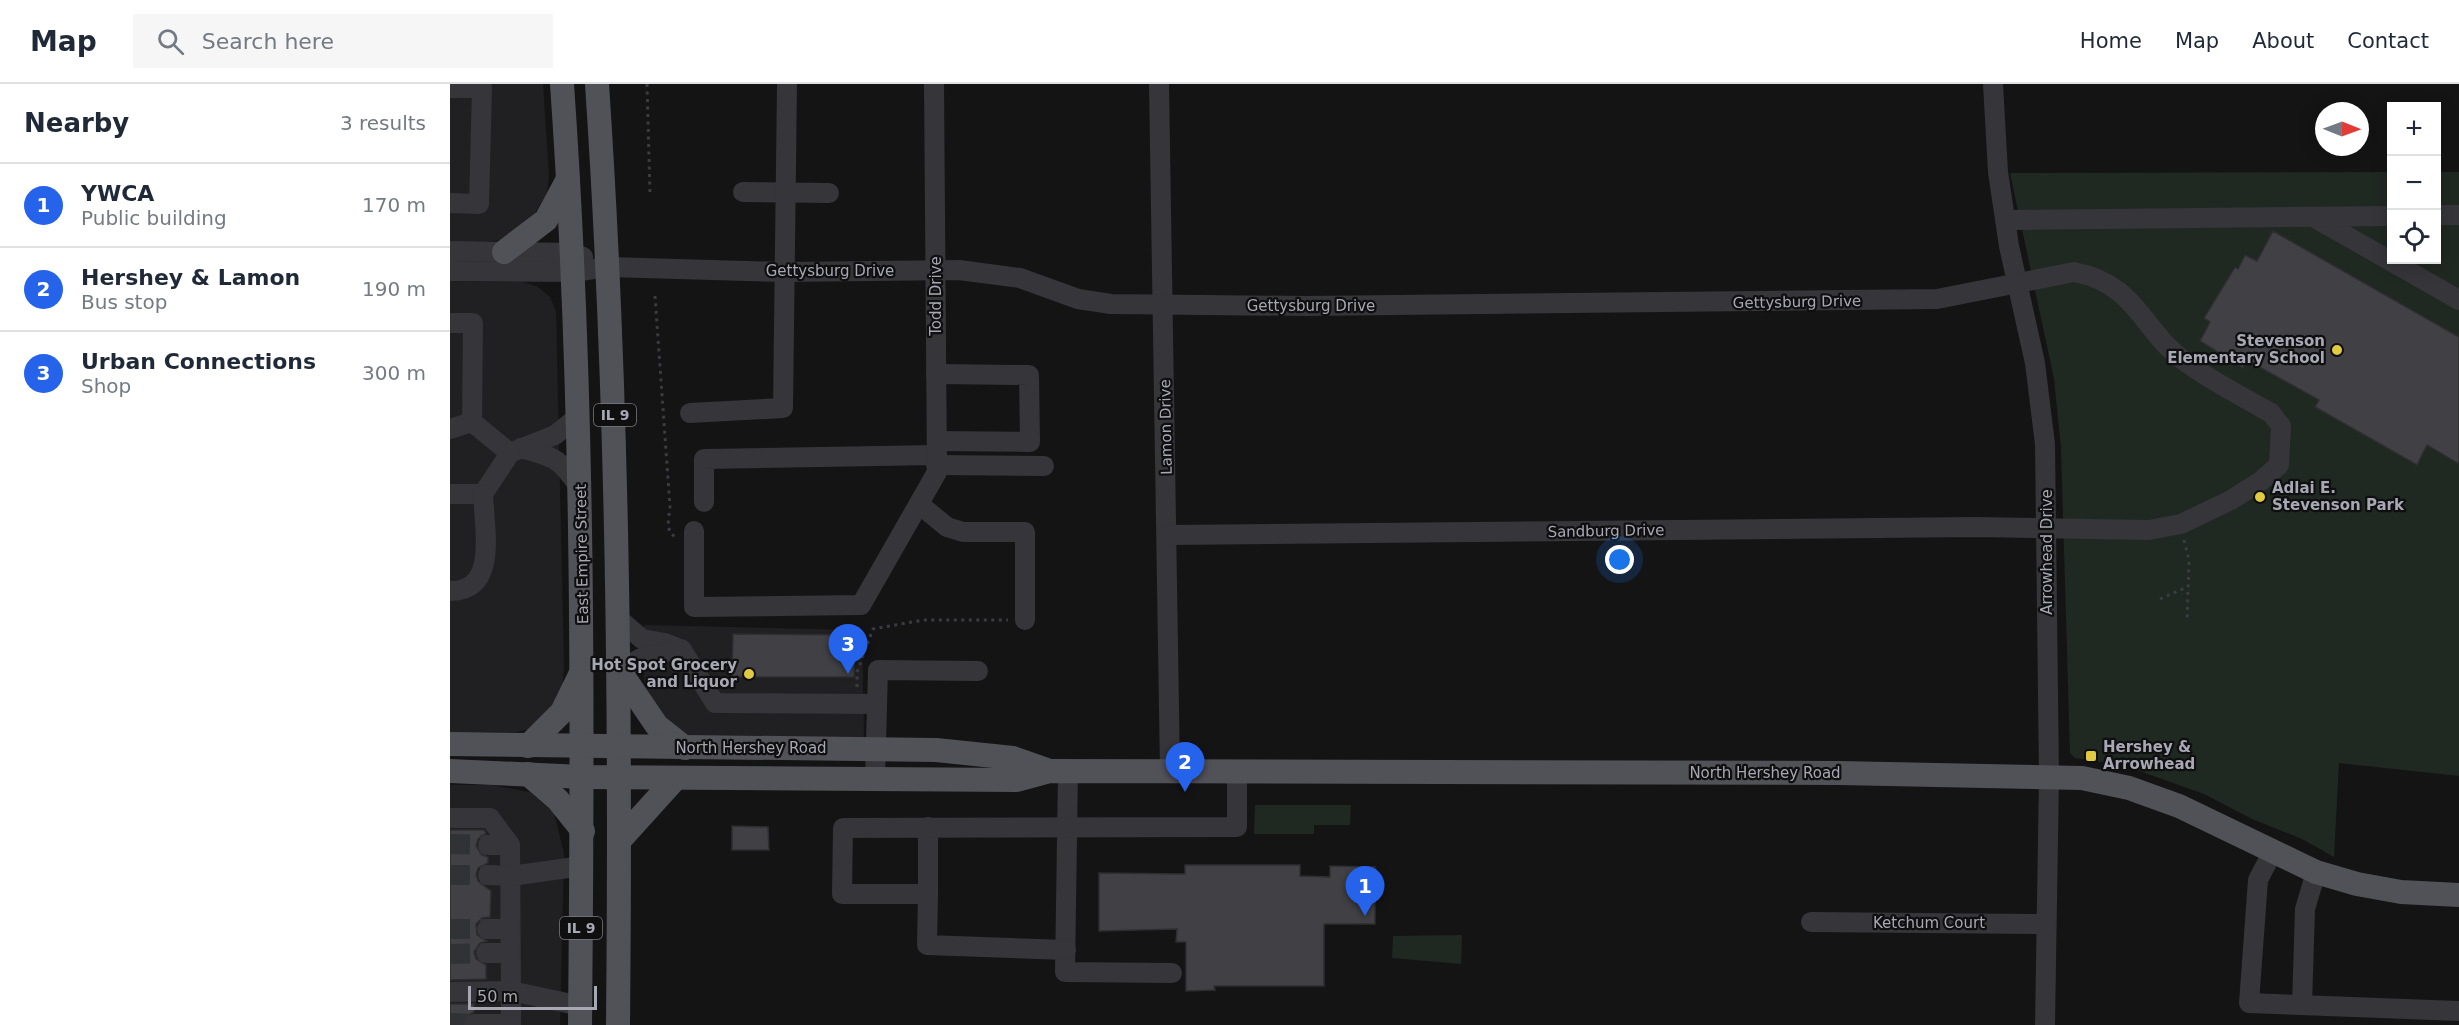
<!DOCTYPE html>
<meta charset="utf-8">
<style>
body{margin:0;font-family:"DejaVu Sans",sans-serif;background:#f6f6f7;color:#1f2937}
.controls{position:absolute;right:18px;top:18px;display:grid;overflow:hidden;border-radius:0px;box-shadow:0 3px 15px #0003}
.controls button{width:54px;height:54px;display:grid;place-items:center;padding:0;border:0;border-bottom:2px solid #e0e1e3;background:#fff;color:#1f2937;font:30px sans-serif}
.compass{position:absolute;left:1865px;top:18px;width:54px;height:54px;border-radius:50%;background:#fff;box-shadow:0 3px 15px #0003;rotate:91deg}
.scale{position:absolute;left:18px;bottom:15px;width:129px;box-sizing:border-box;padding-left:6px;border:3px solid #a7a8b4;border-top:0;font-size:16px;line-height:21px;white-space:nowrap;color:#a7a8b4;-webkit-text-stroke:4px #0f0f10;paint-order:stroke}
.you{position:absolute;left:1170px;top:476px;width:21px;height:21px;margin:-15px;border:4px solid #fff;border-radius:50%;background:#1a73e8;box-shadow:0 0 0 9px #1a73e833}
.badge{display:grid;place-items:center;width:39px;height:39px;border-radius:50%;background:#2563eb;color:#fff;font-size:20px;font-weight:700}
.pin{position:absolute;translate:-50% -50px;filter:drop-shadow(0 2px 3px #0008)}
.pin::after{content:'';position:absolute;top:32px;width:21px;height:18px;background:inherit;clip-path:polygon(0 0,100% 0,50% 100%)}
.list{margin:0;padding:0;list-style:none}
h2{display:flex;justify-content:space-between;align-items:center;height:78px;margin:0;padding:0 24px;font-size:26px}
h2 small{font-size:20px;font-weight:400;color:#747a83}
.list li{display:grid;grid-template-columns:39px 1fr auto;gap:18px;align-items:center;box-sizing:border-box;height:84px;padding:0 24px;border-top:2px solid #e0e1e3}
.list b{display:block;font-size:22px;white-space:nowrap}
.list p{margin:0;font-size:20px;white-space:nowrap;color:#747a83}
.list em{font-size:20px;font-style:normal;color:#747a83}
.icon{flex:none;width:33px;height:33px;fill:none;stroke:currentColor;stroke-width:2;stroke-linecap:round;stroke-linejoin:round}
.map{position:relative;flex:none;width:2009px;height:941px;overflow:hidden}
header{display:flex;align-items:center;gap:36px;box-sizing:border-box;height:84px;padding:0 30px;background:#fff;border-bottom:2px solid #e0e1e3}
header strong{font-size:28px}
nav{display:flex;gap:33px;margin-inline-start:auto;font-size:21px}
.search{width:420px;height:54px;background:#f6f6f7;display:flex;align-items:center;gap:15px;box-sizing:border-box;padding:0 21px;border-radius:0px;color:#747a83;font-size:22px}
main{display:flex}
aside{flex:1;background:#fff}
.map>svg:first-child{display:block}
.built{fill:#202022}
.green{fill:#202822}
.building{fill:#414145;stroke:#2e2e31;stroke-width:1.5}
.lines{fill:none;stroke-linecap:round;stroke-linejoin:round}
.minor-tunnel{stroke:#313235;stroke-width:20;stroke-dasharray:20 10;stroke-linecap:butt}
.path{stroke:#3b3c41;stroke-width:3;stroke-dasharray:3 4.5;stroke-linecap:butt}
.minor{stroke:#35353a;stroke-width:20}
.major{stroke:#515158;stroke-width:24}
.poi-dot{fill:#dfca41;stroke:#0f0f10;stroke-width:2}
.labels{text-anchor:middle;stroke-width:4.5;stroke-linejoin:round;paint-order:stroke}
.shield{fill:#0f0f10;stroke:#797a83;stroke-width:1.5}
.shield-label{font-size:14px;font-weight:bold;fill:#a7a8b4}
.street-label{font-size:15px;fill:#a7a8b4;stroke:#0f0f10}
.poi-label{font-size:15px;font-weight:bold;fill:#a7a8b4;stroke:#0f0f10;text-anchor:end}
</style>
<header>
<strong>Map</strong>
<div class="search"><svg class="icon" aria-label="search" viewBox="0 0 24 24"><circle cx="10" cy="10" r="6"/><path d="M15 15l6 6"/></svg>Search here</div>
<nav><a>Home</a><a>Map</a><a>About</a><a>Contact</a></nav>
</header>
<main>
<aside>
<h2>Nearby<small>3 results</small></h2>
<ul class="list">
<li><span class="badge">1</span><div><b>YWCA</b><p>Public building</p></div><em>170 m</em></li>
<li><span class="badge">2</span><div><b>Hershey &amp; Lamon</b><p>Bus stop</p></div><em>190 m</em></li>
<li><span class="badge">3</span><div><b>Urban Connections</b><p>Shop</p></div><em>300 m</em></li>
</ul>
</aside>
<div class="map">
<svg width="2009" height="941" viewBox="0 0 2009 941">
<rect width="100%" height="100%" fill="#141415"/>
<g class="built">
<polygon points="0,0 93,0 99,92 97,109 81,136 50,156 0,162"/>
<polygon points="0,197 73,198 88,203 100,213 106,228 114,583 112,608 85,644 66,648 0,649"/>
<polygon points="194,541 405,546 412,552 414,654 245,652 232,649 203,628 194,595"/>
<polygon points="0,701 41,701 80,708 104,729 114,769 110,941 0,941"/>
</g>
<g class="green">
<polygon points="1941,88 1942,176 1986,176 1987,88 2009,88 2009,692 1889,679 1884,773 1852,755 1802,735 1754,710 1673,681 1625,674 1620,669 1611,364 1604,295 1560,89"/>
<polygon points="805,721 901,721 900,741 864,741 864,750 804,750"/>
<polygon points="1012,851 1011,880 942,874 943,852"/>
</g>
<g class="building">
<polygon points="1823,147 2009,253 2009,380 1977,361 1967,381 1865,323 1869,316 1797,276 1793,284 1750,257 1760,238 1754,234 1785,183 1788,185 1795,171 1807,177"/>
<polygon points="283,550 405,551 404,593 282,593"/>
<polygon points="282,742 318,743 319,766 282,766"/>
<polygon points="0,746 34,746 36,749 28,755 26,762 32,771 38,773 38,779 28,784 26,791 28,797 41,807 40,833 32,834 26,840 27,851 37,857 30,859 24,868 26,875 36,881 36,895 0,896"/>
<polygon points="735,781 850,781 850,792 880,793 880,782 925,783 925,840 874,840 874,902 764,902 765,906 736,907 736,858 726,858 727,845 649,847 649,789 735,790"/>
<polygon points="0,920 24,920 24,928 14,934 12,941 0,941"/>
</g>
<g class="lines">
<g class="minor-tunnel">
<polyline points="0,760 38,761"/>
<polyline points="0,791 38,791"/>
<polyline points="0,845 37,845"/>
<polyline points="0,870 36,869"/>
<polyline points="0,939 24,940"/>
</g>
<g class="path">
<polyline points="197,0 200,110"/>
<path d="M 205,212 L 220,423 C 219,435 214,449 228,454"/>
<polyline points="1734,456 1739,476 1737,538"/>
<polyline points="1710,515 1737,503"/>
<polyline points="407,603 407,588 423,545 473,536 558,536"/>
</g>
<g class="minor">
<polyline points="709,0 720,687"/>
<polyline points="1543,0 1548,88 1559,162 1585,279 1595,360 1599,693 1595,941"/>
<polyline points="0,4 32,4 29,120 0,119"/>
<polyline points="293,108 379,109"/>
<polyline points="1986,131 2009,131"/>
<polyline points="1865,134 2009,216"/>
<polyline points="1555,136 1942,132"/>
<polyline points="0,167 122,169 133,173"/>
<path d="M 0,187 L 123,188 L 158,183 L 334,188 L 509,186 L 570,194 L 628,215 L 661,220 L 857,222 L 1487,215 L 1624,188 C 1688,200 1691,247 1737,279 C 1763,298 1793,313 1821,329 L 1831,342 L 1829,381 L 1811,397 L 1781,416 L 1731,440 L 1699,446 L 1527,443 L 718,451"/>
<polyline points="0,239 23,239 22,338"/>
<polyline points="486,290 579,291 580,358 487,357"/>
<polyline points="240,329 333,324 337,0"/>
<polyline points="0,345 22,338 60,369 105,351 129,332"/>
<path d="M 71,364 C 107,374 109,374 131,405"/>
<polyline points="486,381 594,382"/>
<polyline points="0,410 33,410 60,369"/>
<polyline points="254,418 254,375 487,371"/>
<polyline points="469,420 497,443 513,448 575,448 575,536"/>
<polyline points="244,447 244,523 411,521 487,388 484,0"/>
<path d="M 0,507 C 49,508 34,443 33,410"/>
<polyline points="169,535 192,555 215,559 232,566 265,619 427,620"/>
<polyline points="169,586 191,574 231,565"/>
<polyline points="618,687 615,888 722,889"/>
<polyline points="425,695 428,586 528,587"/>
<polyline points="0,734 40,734 60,761 61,907 0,908"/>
<polyline points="38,761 60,761"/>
<polyline points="1822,769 1808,796 1799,919 2009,927"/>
<polyline points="38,791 61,792 132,782"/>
<polyline points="478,810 478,743"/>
<polyline points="1361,838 1596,840"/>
<polyline points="37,845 60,845"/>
<polyline points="616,866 477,861 478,810 392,810 393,744 787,743 787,687"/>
<polyline points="36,869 60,869"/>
<polyline points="1852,921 1855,825 1866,788"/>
<polyline points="24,940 61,940"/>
<polyline points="61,941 61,907 131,922"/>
</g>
<g class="major">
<path d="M 112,0 C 134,314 133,627 130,941"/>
<path d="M 147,0 C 168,314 171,627 168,941"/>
<polyline points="54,168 96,136 118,95"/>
<polyline points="169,586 207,642 235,664"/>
<polyline points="0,660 486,666 563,674 600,687"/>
<polyline points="78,662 112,628 131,589"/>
<polyline points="0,687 133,693 567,696 600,687 1389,689 1632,694 1679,704 1729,722 1866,788 1907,800 1951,808 2009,811"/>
<polyline points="78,690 108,716 133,747"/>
<polyline points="169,757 226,694"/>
</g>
</g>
<g class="poi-dot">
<circle cx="1887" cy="266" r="6"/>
<circle cx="1810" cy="413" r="6"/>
<circle cx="299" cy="590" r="6"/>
<rect x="1635" y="666" width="12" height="12" rx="3"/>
</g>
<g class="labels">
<g class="shield">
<rect x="144" y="320" width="42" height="22" rx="4.5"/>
<rect x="110" y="833" width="42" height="22" rx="4.5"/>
</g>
<g class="shield-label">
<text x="165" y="336">IL 9</text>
<text x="131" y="849">IL 9</text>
</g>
<g class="street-label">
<text x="380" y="192">Gettysburg Drive</text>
<text transform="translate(486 212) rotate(-90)" y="5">Todd Drive</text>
<text transform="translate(1347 218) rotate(-1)" y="5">Gettysburg Drive</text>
<text x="861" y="227">Gettysburg Drive</text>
<text transform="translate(716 343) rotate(-91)" y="5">Lamon Drive</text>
<text transform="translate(1156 447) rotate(-1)" y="5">Sandburg Drive</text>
<text transform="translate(1597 468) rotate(-90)" y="5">Arrowhead Drive</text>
<text transform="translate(132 470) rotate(-91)" y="5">East Empire Street</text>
<text x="301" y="669">North Hershey Road</text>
<text x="1315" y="694">North Hershey Road</text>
<text x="1479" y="844">Ketchum Court</text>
</g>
<g class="poi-label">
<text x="1875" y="262">Stevenson<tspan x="1875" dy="17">Elementary School</tspan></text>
<text x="1822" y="409" text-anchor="start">Adlai E.<tspan x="1822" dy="17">Stevenson Park</tspan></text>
<text x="287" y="586">Hot Spot Grocery<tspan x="287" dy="17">and Liquor</tspan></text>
<text x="1653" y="668" text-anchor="start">Hershey &amp;<tspan x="1653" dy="17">Arrowhead</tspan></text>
</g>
</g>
</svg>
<div class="controls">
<button>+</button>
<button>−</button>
<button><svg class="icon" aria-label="locate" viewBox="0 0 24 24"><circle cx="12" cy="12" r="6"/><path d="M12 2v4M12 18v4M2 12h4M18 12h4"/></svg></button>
</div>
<svg class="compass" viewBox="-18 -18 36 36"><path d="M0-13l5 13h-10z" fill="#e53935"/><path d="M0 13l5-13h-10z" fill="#747a83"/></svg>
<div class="scale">50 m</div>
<div class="you"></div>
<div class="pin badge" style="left:915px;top:832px">1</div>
<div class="pin badge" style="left:735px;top:708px">2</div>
<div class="pin badge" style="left:398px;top:590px">3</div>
</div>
</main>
